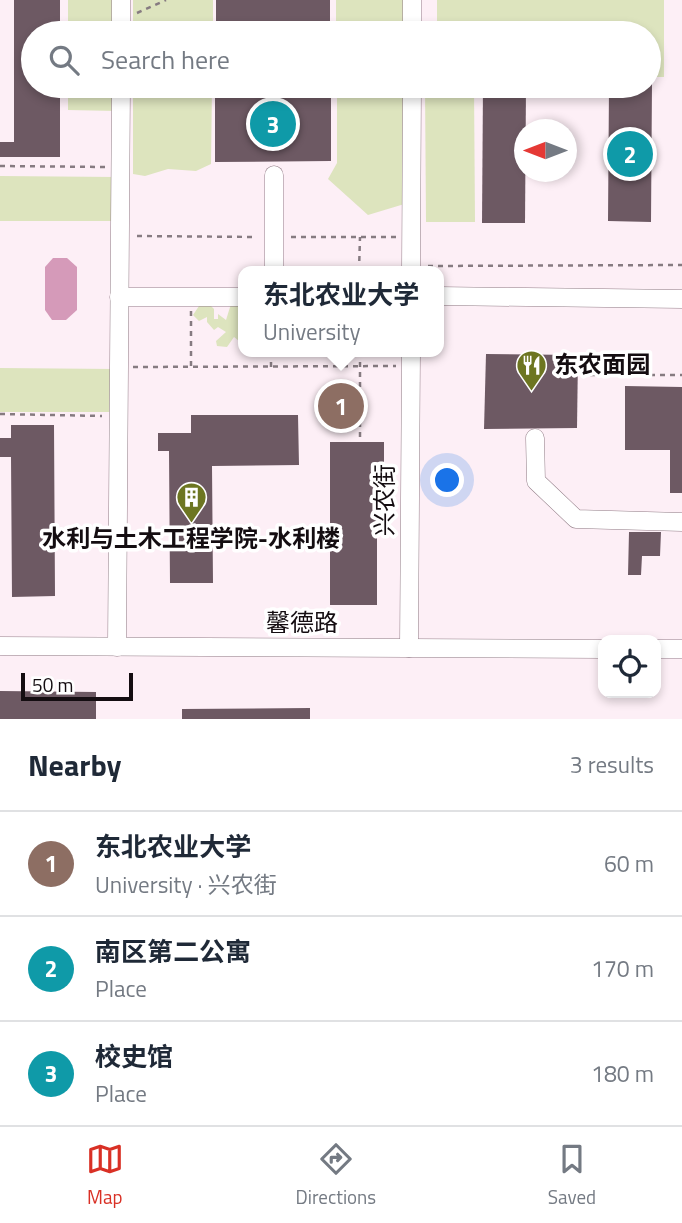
<!DOCTYPE html>
<meta charset="utf-8">
<style>
body{margin:0;font-family:"Titillium Web","Noto Sans SC",sans-serif;background:#f6f6f7;color:#1f2937}
.controls{position:absolute;right:21px;bottom:21px;display:grid;overflow:hidden;border-radius:14px;box-shadow:0 4px 10px #0003}
.controls button{width:63px;height:63px;display:grid;place-items:center;padding:0;border:0;border-bottom:2px solid #e0e1e3;background:#fff;color:#1f2937;font:35px sans-serif}
.compass{position:absolute;left:514px;top:119px;width:63px;height:63px;border-radius:50%;background:#fff;box-shadow:0 4px 10px #0003;rotate:270deg}
.scale{position:absolute;left:21px;bottom:18px;width:112px;box-sizing:border-box;padding-left:7px;border:4px solid #140d11;border-top:0;font-size:19px;line-height:24px;white-space:nowrap;color:#140d11;-webkit-text-stroke:5px #fff;paint-order:stroke}
.you{position:absolute;left:448px;top:481px;width:24px;height:24px;margin:-18px;border:5px solid #fff;border-radius:50%;background:#1a73e8;box-shadow:0 0 0 10px #1a73e833}
.badge{display:grid;place-items:center;width:46px;height:46px;border-radius:50%;background:#d93025;color:#fff;font-size:23px;font-weight:700}
.pin{position:absolute;translate:-50% -50%;border:4px solid #fff;box-shadow:0 2px 7px #0006}
.popup{position:absolute;left:238px;top:266px;width:206px;height:91px;box-sizing:border-box;display:grid;place-content:center;border-radius:14px;background:#fff;filter:drop-shadow(0 2px 5px #0005);font-size:23px;white-space:nowrap;color:#747a83}
.popup b{font-size:26px;color:#1f2937}
.popup::after{content:'';position:absolute;left:50%;top:100%;margin-left:-14px;border:14px solid transparent;border-top-color:#fff}
.list{margin:0;padding:0;list-style:none}
h2{display:flex;justify-content:space-between;align-items:center;height:91px;margin:0;padding:0 28px;font-size:30px}
h2 small{font-size:23px;font-weight:400;color:#747a83}
.list li{display:grid;grid-template-columns:46px 1fr auto;gap:21px;align-items:center;box-sizing:border-box;height:105px;padding:0 28px;border-top:2px solid #e0e1e3}
.list b{display:block;font-size:26px;white-space:nowrap}
.list p{margin:0;font-size:23px;white-space:nowrap;color:#747a83}
.list em{font-size:23px;font-style:normal;color:#747a83}
.icon{flex:none;width:38px;height:38px;fill:none;stroke:currentColor;stroke-width:2;stroke-linecap:round;stroke-linejoin:round}
.map{position:relative;flex:none;width:682px;height:719px;overflow:hidden}
.search{position:absolute;background:#fff;box-shadow:0 4px 10px #0003;left:21px;right:21px;top:21px;height:77px;display:flex;align-items:center;gap:18px;box-sizing:border-box;padding:0 24px;border-radius:38px;color:#747a83;font-size:26px}
.sheet{height:406px;background:#fff}
nav{display:flex;justify-content:space-around;align-items:center;box-sizing:border-box;height:98px;border-top:2px solid #e0e1e3;background:#fff;font-size:19px;color:#747a83}
nav a{display:grid;justify-items:center;gap:4px}
nav .on{color:#d93025}
.map>svg:first-child{display:block}
.green{fill:#dde4be}
.water{fill:#d59ab9}
.building{fill:#6d5963}
.lines{fill:none;stroke-linecap:round;stroke-linejoin:round}
.street-casing{stroke:#927d87;stroke-width:19}
.path{stroke:#867b81;stroke-width:2.5;stroke-dasharray:5 5;stroke-linecap:butt}
.street{stroke:#fff;stroke-width:18}
.labels{text-anchor:middle;stroke-width:7;stroke-linejoin:round;paint-order:stroke}
.poi-label{font-size:24px;font-weight:bold;fill:#140d11;stroke:#fff;text-anchor:start}
.street-label{font-size:24px;fill:#140d11;stroke:#fff}
</style>
<div class="map">
<svg width="682" height="719" viewBox="0 0 682 719">
<rect width="100%" height="100%" fill="#fdeff6"/>
<g class="green">
<rect x="68" y="0" width="48" height="33"/>
<rect x="133" y="0" width="80" height="33"/>
<rect x="336" y="0" width="76" height="33"/>
<polygon points="437,0 664,0 664,77 649,77 649,33 437,33"/>
<polygon points="68,86 116,86 117,111 68,110"/>
<polygon points="133,86 212,86 211,164 196,171 168,169 145,176 133,174"/>
<polygon points="337,86 412,86 411,202 368,215 328,179 337,163"/>
<polygon points="425,86 474,86 475,222 426,222"/>
<polygon points="0,176 117,177 116,221 0,221"/>
<polygon points="243,301 243,344 234,337 227,347 217,346 216,341 226,332 218,327 214,330 207,322 207,317 199,321 193,315 199,306 210,305 214,309 214,319 218,319 218,314 226,320 231,304"/>
<polygon points="0,368 115,369 115,412 0,412"/>
</g>
<polygon class="water" points="53,258 67,258 77,267 77,310 66,320 52,320 45,310 45,267"/>
<g class="building">
<polygon points="14,0 60,0 60,33 33,33 33,86 60,86 60,157 0,157 0,142 14,142"/>
<rect x="216" y="0" width="114" height="33"/>
<polygon points="649,82 652,82 651,222 608,221 609,86 649,86"/>
<polygon points="215,86 331,86 331,161 215,162"/>
<polygon points="483,86 526,86 525,223 482,223"/>
<polygon points="486,354 578,355 577,428 484,429"/>
<polygon points="625,386 682,387 682,493 670,493 670,450 625,450"/>
<polygon points="191,415 298,415 299,465 212,466 213,583 170,583 169,451 158,451 158,433 191,433"/>
<polygon points="11,425 54,425 55,596 12,597 11,457 0,457 0,438 11,438"/>
<polygon points="330,442 384,442 384,467 377,467 377,605 330,605"/>
<polygon points="629,532 661,532 660,556 642,556 641,575 628,575"/>
<polygon points="0,691 96,692 96,719 0,719"/>
<polygon points="310,708 310,719 182,719 182,709"/>
</g>
<g class="lines">
<defs>
<g id="street">
<polyline points="121,33 121,0"/>
<polyline points="412,33 412,0"/>
<polyline points="274,175 274,271"/>
<polyline points="411,271 412,86"/>
<polyline points="439,296 682,299"/>
<polyline points="119,297 243,297"/>
<polyline points="535,438 536,481 576,519 682,522"/>
<polyline points="0,646 603,649"/>
<polyline points="117,647 121,86"/>
<polyline points="409,648 411,352"/>
<polyline points="656,649 682,649"/>
</g>
</defs>
<use href="#street" class="street-casing"/>
<g class="path">
<polyline points="137,13 166,0"/>
<polyline points="0,166 105,167"/>
<polyline points="137,236 257,237"/>
<polyline points="291,237 397,237"/>
<polyline points="428,266 682,265"/>
<polyline points="359,271 360,237"/>
<polyline points="191,311 191,368"/>
<polyline points="360,352 360,438"/>
<polyline points="133,367 396,366"/>
<polyline points="271,367 271,352"/>
<polyline points="590,375 682,375"/>
<polyline points="0,414 102,416"/>
</g>
<use href="#street" class="street"/>
</g>
<defs>
<symbol id="restaurant-pin" viewBox="-11 -11 22 30"><path d="M0 17L-7.5 6A9.5 9.5 0 1 1 7.5 6Z" fill="#6d7621" stroke="#fff"/><path d="M-5-6h1v4h1v-4h1v4h1v-4h1v5L-1.5 .5V6h-2V.5L-5-1ZM5-6V6H3V1.5H1.5Q1.5-4 5-6Z" fill="#fff"/></symbol>
<symbol id="building-pin" viewBox="-11 -11 22 30"><path d="M0 17L-7.5 6A9.5 9.5 0 1 1 7.5 6Z" fill="#6d7621" stroke="#fff"/><path d="M-4-6H4V6H1V3H-1V6H-4ZM-2.5-4.3h1.7v1.8h-1.7ZM.8-4.3h1.7v1.8H.8ZM-2.5-1h1.7V.8h-1.7ZM.8-1h1.7V.8H.8Z" fill="#fff"/></symbol>
</defs>
<g fill-rule="evenodd">
<use href="#restaurant-pin" x="514" y="348" width="35" height="47"/>
<use href="#building-pin" x="174" y="480" width="35" height="47"/>
</g>
<g class="labels">
<g class="poi-label">
<text x="554" y="373">东农面园</text>
<text x="191" y="547" text-anchor="middle">水利与土木工程学院-水利楼</text>
</g>
<g class="street-label">
<text transform="translate(385 500) rotate(-90)" y="8">兴农街</text>
<text x="302" y="631">馨德路</text>
</g>
</g>
</svg>
<div class="controls">
<button><svg class="icon" aria-label="locate" viewBox="0 0 24 24"><circle cx="12" cy="12" r="6"/><path d="M12 2v4M12 18v4M2 12h4M18 12h4"/></svg></button>
</div>
<svg class="compass" viewBox="-18 -18 36 36"><path d="M0-13l5 13h-10z" fill="#e53935"/><path d="M0 13l5-13h-10z" fill="#747a83"/></svg>
<div class="scale">50 m</div>
<div class="you"></div>
<div class="pin badge" style="left:341px;top:406px;background:#8d6e63">1</div>
<div class="popup"><b>东北农业大学</b>University</div>
<div class="pin badge" style="left:630px;top:154px;background:#0f9aa8">2</div>
<div class="pin badge" style="left:273px;top:124px;background:#0f9aa8">3</div>
<div class="search"><svg class="icon" aria-label="search" viewBox="0 0 24 24"><circle cx="10" cy="10" r="6"/><path d="M15 15l6 6"/></svg>Search here</div>
</div>
<section class="sheet">
<h2>Nearby<small>3 results</small></h2>
<ul class="list">
<li><span class="badge" style="background:#8d6e63">1</span><div><b>东北农业大学</b><p>University · 兴农街</p></div><em>60 m</em></li>
<li><span class="badge" style="background:#0f9aa8">2</span><div><b>南区第二公寓</b><p>Place</p></div><em>170 m</em></li>
<li><span class="badge" style="background:#0f9aa8">3</span><div><b>校史馆</b><p>Place</p></div><em>180 m</em></li>
</ul>
</section>
<nav>
<a class="on"><svg class="icon" aria-label="map" viewBox="0 0 24 24"><path d="M3 6l6-2 6 2 6-2v14l-6 2-6-2-6 2zM9 4v14M15 6v14"/></svg>Map</a>
<a><svg class="icon" aria-label="directions" viewBox="0 0 24 24"><path d="M12 3l9 9-9 9-9-9zM9 14v-3h6M13 9l2 2-2 2"/></svg>Directions</a>
<a><svg class="icon" aria-label="saved" viewBox="0 0 24 24"><path d="M7 4h10v16l-5-4-5 4z"/></svg>Saved</a>
</nav>
